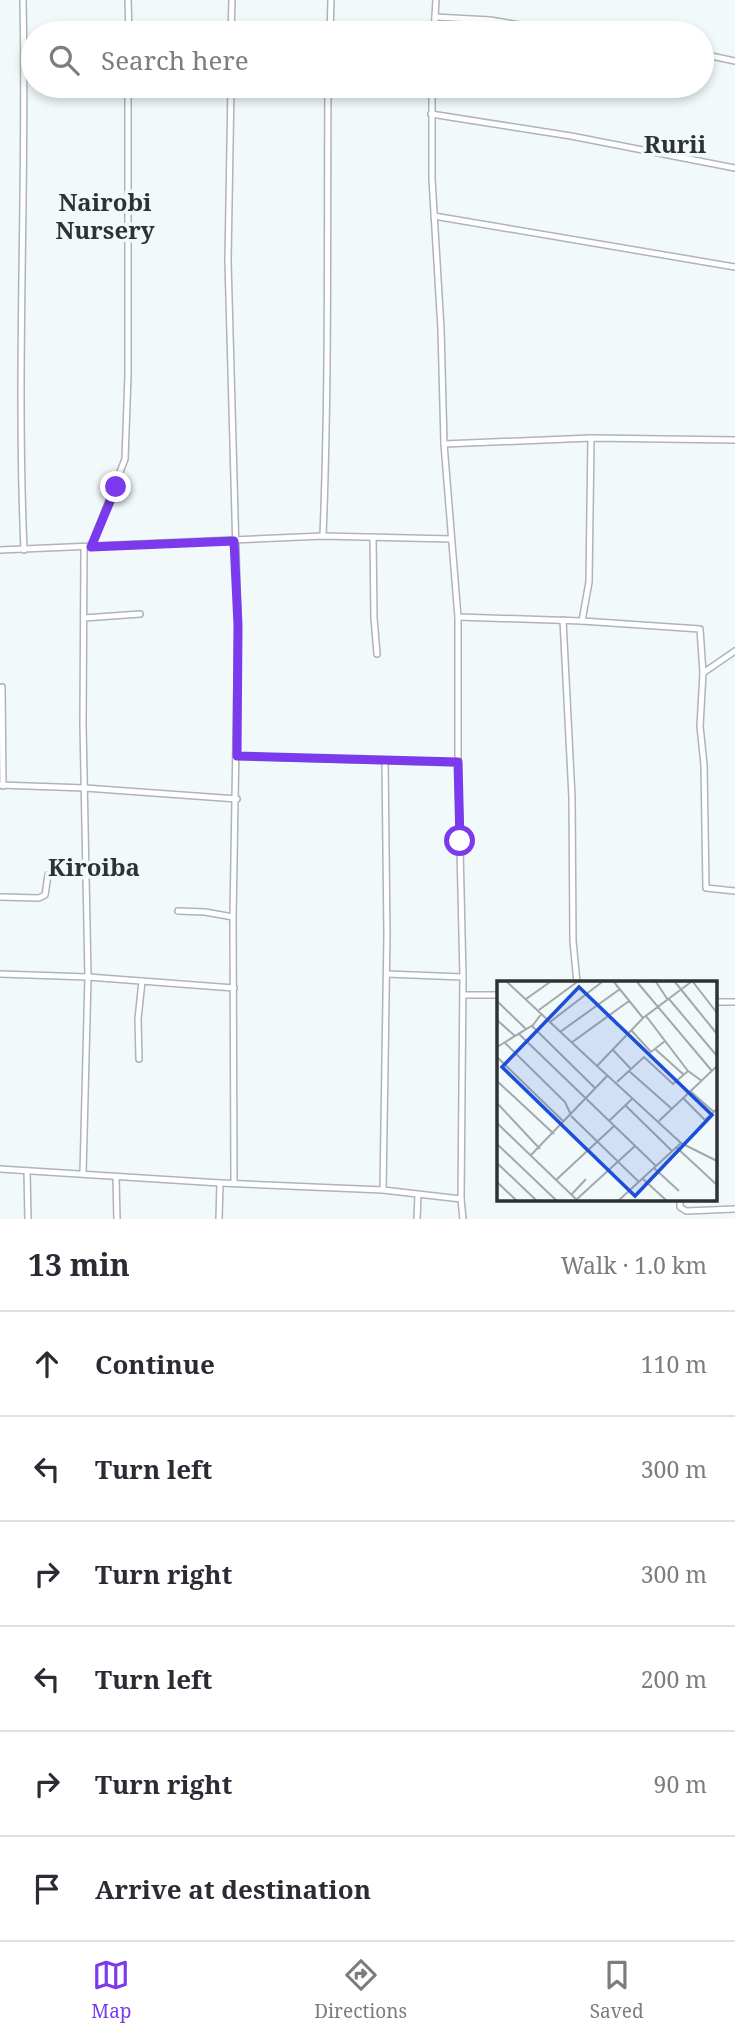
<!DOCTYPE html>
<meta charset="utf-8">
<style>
body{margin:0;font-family:"Noto Serif",serif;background:#f7f7f7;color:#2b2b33}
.stop{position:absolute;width:21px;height:21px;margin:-16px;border:5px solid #7c3aed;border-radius:50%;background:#fff}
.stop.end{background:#7c3aed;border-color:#fff;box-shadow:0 2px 7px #0008}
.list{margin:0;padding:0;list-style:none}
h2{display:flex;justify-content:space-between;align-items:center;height:91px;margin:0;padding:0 28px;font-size:30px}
h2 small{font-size:23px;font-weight:400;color:#7c7c81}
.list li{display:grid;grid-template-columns:46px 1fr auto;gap:21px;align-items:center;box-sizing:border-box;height:105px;padding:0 28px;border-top:2px solid #e1e1e2}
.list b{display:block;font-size:26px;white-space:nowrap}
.list em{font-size:23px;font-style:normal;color:#7c7c81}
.icon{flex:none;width:38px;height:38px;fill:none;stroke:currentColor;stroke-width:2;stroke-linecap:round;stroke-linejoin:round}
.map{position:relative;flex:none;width:735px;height:1219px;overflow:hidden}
.search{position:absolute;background:#fff;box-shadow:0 4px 10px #0003;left:21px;right:21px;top:21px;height:77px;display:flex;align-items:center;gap:18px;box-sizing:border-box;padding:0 24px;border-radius:38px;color:#7c7c81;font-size:26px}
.sheet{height:721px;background:#fff}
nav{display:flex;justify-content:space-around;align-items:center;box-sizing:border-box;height:98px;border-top:2px solid #e1e1e2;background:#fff;font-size:19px;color:#7c7c81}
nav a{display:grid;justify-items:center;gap:4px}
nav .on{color:#7c3aed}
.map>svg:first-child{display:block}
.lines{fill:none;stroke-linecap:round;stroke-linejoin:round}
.street-casing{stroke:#adb5b7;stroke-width:8}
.street{stroke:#fff;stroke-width:5}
.route{stroke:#7c3aed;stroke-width:9}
.labels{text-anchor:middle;stroke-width:7;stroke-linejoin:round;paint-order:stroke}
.quarter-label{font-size:24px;font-weight:bold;fill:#2e3233;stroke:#f1f9fb}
.inset-road{fill:none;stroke:#a3a9ab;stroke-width:2}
.view{fill:#1d4ed8;fill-opacity:0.15;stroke:#1d4ed8;stroke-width:3.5}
.inset-edge{fill:none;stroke:#2e3233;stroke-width:3.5}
</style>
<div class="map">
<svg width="735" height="1219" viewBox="0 0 735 1219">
<rect width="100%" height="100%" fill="#f1f9fb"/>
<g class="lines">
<defs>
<g id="street">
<path d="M 23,0 C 27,183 16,367 24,550"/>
<polyline points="128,0 129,33"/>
<polyline points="435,17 490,20 569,33"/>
<polyline points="231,33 232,0"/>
<polyline points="330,33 331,0"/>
<polyline points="434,33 436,0"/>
<polyline points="702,54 735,61"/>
<polyline points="231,86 228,261 238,625 233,917 234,1182"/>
<polyline points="432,86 432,179 441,329 444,444"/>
<polyline points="431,114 571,136 735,168"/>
<polyline points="434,216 735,267"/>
<path d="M 323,536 C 329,386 327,236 328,86"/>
<polyline points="373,537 374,618 377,654"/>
<polyline points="91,547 125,459 128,375 128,86"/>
<polyline points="0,550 323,536 451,539"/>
<polyline points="458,617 582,621 700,629 703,673 700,726 704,765 706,888 735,891"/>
<polyline points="84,618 140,614"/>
<polyline points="563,620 572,797 573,941 577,983"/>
<polyline points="582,621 589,582 591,438"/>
<polyline points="703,673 735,651"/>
<polyline points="2,687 3,786"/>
<polyline points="237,756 458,763"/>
<polyline points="0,785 85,788 237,799"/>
<polyline points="0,897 39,898 45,895 48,875 85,873"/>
<polyline points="178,911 205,912 233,917"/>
<polyline points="0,974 88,977 234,988"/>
<polyline points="387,974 463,977"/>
<polyline points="463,995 499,995"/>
<polyline points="716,1002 735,1002"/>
<polyline points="139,1059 138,1019 142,981"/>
<polyline points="0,1169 220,1183 383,1190 461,1199 463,977 458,763 458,617 444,444 591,438 735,440"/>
<polyline points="27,1171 28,1219"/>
<polyline points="83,1174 88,977 83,724 84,548"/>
<polyline points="116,1177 117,1219"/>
<polyline points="383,1190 387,935 385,760"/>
<polyline points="461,1199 463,1219"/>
<polyline points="680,1200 680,1207 686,1211 735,1209"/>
<polyline points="219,1219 220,1183"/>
<polyline points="417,1219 418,1195"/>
</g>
</defs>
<use href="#street" class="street-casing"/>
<use href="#street" class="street"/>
</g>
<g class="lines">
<polyline class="route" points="116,487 91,547 234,541 238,625 237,756 458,762 460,841"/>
</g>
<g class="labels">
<g class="quarter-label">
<text x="675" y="153">Rurii</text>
<text x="105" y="211">Nairobi<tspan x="105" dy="28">Nursery</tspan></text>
<text x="94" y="876">Kiroiba</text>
</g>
</g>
<g transform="translate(497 981)">
<rect width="220" height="220" fill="#f1f9fb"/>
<path class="inset-road" d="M 10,1 L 100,85M 117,1 L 146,37M 140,1 L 215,90M 159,1 L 171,19M 178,1 L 220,53M 196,1 L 220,32M 29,18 L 53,1M 172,18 L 220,75M 0,20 L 29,48M 42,29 L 80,1M 149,35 L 191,90M 0,39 L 18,55M 53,41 L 105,1M 35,45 L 98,107M 134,49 L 154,71 L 168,60M 63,51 L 123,8M 22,53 L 159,185M 8,62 L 68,121 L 74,134M 74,62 L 132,20M 0,66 L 36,44 L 45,32M 115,68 L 134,88M 158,68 L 186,93M 0,76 L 67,141M 132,90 L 175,128M 0,100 L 57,153M 120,101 L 147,76 L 176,103 L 191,90 L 205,100M 193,110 L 217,131M 186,117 L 208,139 L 220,128M 0,122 L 43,168M 128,124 L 175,170M 74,135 L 142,201M 112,140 L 136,117M 162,140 L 220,85M 0,142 L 81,220M 184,162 L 220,180M 0,163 L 60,220M 179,166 L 220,204M 33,175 L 111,94M 0,182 L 40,220M 157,187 L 182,210M 146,198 L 170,220M 59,199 L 117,145M 0,201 L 20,220M 74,214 L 89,198M 80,218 L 138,165M 121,220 L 184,162 L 100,85 L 146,37 L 194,1"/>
<path class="view" d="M 82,6 L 215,134 L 138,215 L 5,86 Z"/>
<rect width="220" height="220" class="inset-edge"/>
</g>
</svg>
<div class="stop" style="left:460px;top:841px"></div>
<div class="stop end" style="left:116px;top:487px"></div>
<div class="search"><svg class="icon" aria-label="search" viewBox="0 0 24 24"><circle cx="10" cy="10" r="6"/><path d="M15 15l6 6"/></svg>Search here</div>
</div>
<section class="sheet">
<h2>13 min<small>Walk · 1.0 km</small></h2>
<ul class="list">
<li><svg class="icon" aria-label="ahead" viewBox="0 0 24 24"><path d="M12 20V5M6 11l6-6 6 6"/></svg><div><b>Continue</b></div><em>110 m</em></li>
<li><svg class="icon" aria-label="left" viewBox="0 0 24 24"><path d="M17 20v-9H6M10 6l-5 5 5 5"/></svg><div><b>Turn left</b></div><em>300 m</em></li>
<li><svg class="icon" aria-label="right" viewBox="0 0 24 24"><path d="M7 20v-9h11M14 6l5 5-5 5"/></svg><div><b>Turn right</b></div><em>300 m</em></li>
<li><svg class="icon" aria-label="left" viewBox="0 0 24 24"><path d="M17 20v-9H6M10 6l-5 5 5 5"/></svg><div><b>Turn left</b></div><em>200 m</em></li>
<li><svg class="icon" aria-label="right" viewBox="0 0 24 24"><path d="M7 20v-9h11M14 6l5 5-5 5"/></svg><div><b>Turn right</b></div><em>90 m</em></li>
<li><svg class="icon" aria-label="arrive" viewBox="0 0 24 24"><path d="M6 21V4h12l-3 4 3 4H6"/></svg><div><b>Arrive at destination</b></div></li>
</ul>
</section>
<nav>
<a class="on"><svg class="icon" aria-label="map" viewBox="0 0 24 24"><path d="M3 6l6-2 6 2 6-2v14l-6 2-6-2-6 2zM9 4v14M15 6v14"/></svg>Map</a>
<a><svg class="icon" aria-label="directions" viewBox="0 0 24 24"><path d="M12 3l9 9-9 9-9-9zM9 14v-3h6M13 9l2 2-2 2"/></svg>Directions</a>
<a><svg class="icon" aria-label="saved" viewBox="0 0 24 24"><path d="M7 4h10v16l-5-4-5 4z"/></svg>Saved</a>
</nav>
